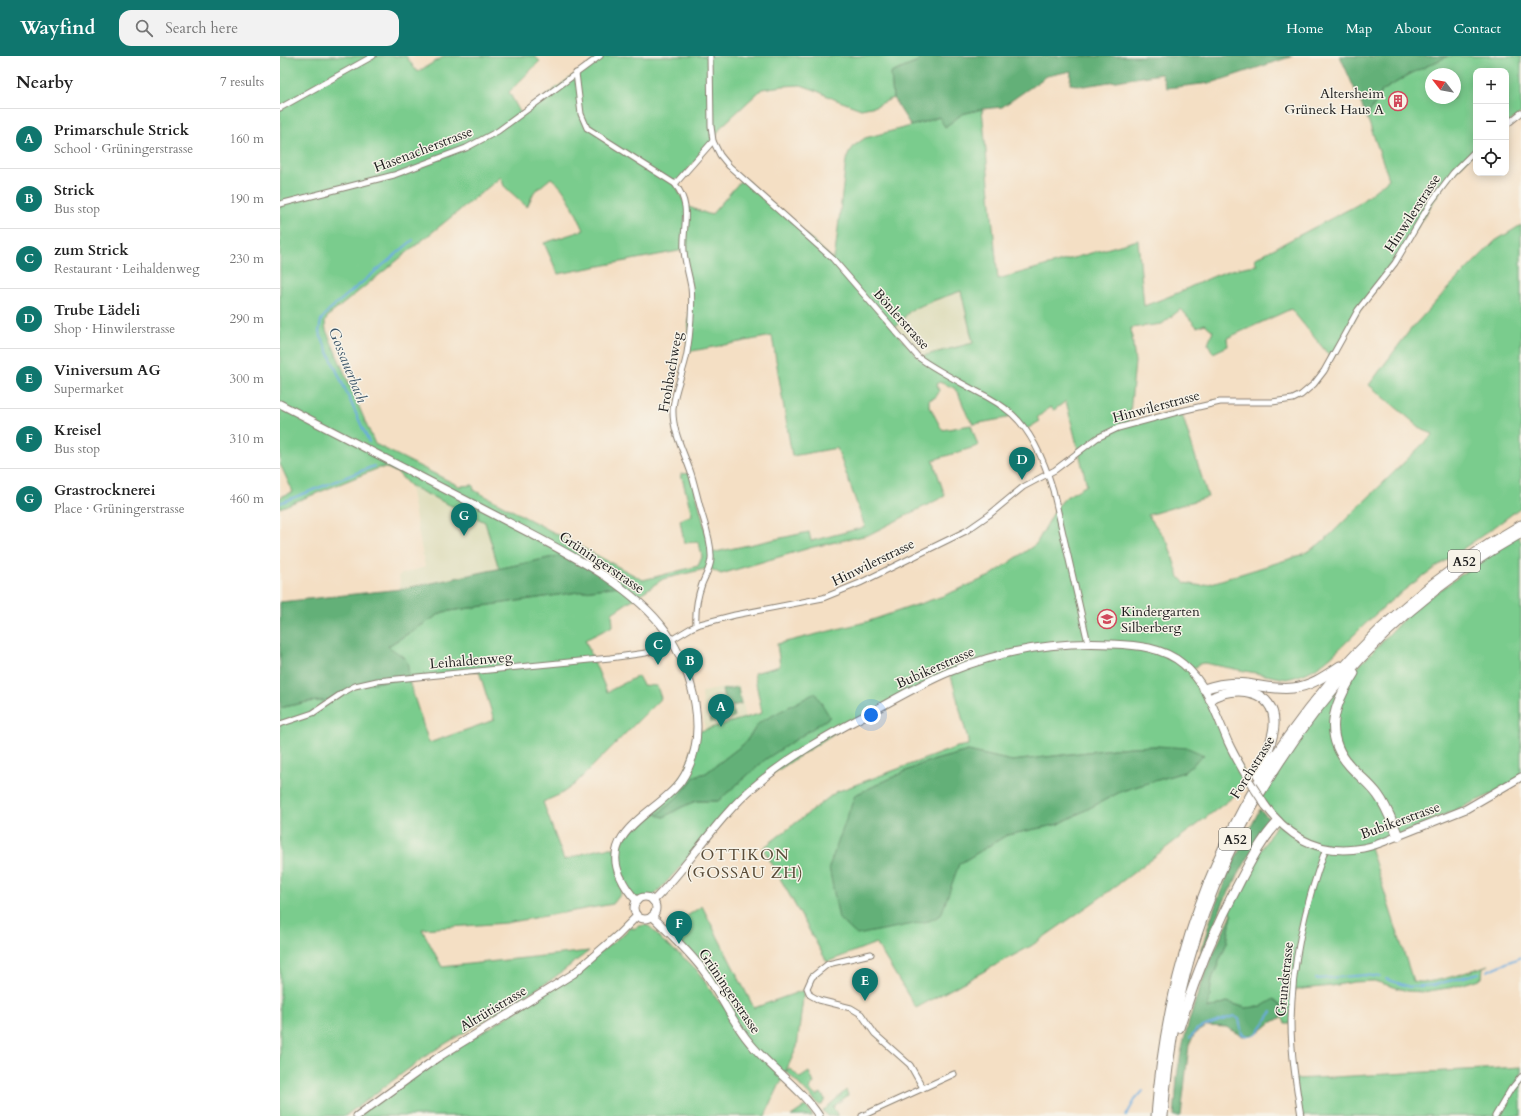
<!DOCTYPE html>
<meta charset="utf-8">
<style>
body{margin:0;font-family:Cardo,serif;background:#f2f2f2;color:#222}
.controls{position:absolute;right:12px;top:12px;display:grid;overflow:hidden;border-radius:8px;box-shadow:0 2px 10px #0003}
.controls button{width:36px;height:36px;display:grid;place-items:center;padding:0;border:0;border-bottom:1px solid #e0e0e0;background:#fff;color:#222;font:20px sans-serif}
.compass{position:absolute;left:1145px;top:12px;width:36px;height:36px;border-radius:50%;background:#fff;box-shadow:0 2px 10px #0003;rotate:301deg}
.you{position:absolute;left:591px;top:659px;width:14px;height:14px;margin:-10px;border:3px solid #fff;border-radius:50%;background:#1a73e8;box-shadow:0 0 0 6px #1a73e833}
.badge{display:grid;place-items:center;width:26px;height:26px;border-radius:50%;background:#0f766e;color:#fff;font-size:13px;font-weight:700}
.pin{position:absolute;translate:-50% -33px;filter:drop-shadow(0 1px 2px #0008)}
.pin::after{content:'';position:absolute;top:21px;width:14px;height:12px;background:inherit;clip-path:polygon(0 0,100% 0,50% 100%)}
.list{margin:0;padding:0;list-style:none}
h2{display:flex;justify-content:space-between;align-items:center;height:52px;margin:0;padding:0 16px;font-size:17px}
h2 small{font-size:13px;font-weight:400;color:#767676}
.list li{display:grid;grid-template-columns:26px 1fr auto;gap:12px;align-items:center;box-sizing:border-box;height:60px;padding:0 16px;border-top:1px solid #e0e0e0}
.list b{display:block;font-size:15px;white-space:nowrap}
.list p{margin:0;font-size:13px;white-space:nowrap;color:#767676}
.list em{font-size:13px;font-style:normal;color:#767676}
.icon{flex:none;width:22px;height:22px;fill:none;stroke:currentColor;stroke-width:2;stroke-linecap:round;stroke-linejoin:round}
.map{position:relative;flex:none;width:1241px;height:1060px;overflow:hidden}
header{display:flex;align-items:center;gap:24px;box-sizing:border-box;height:56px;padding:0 20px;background:#0f766e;color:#fff}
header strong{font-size:19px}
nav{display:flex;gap:22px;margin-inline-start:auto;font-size:14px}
.search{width:280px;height:36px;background:#f2f2f2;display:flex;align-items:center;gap:10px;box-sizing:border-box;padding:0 14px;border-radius:12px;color:#767676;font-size:15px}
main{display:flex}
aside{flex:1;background:#fff}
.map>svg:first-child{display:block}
.built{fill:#deddbb}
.green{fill:#7acc8d;stroke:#4b7454;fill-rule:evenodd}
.forest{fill:#63b078;stroke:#40664a}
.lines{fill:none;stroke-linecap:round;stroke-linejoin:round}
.stream{stroke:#6bacdf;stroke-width:2}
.minor-casing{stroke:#887e70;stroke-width:7}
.tertiary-casing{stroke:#887e70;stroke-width:9}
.secondary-casing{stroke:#887e70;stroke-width:9}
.trunk-casing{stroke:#887e70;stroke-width:11}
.minor{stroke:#fff;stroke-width:5}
.tertiary{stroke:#fff;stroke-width:7}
.secondary{stroke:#fff;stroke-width:7}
.trunk{stroke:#fff;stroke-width:9}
.secondary-bridge-casing{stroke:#887e70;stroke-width:9;stroke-linecap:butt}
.secondary-bridge{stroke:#fff;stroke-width:7}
.labels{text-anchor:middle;stroke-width:3;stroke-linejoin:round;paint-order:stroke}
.shield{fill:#f7f3e8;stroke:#5e5c59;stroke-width:1}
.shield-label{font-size:13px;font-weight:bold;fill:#1c1c1c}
.poi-label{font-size:14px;fill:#1c1c1c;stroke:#f7f3e8;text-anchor:end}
.street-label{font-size:14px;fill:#1c1c1c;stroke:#f7f3e8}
.water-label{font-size:15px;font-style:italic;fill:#3c566a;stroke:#f7f3e8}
.quarter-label{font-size:16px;letter-spacing:1px;fill:#594b38;stroke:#f7f3e8}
</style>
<header>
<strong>Wayfind</strong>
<div class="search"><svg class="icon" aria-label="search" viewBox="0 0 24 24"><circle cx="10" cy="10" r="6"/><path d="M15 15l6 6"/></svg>Search here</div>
<nav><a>Home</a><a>Map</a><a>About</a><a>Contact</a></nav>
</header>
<main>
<aside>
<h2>Nearby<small>7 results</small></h2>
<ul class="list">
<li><span class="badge">A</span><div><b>Primarschule Strick</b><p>School · Grüningerstrasse</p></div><em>160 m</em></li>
<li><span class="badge">B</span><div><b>Strick</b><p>Bus stop</p></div><em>190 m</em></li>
<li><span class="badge">C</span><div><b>zum Strick</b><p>Restaurant · Leihaldenweg</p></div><em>230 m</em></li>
<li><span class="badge">D</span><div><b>Trube Lädeli</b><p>Shop · Hinwilerstrasse</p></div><em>290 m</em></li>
<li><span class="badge">E</span><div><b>Viniversum AG</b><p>Supermarket</p></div><em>300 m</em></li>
<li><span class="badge">F</span><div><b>Kreisel</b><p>Bus stop</p></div><em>310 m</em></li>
<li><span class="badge">G</span><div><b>Grastrocknerei</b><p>Place · Grüningerstrasse</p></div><em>460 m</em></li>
</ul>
</aside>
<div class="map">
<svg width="1241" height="1060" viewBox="0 0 1241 1060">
<rect width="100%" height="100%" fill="#f7f3e8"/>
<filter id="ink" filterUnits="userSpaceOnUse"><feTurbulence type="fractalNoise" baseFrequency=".025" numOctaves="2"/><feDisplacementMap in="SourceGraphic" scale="8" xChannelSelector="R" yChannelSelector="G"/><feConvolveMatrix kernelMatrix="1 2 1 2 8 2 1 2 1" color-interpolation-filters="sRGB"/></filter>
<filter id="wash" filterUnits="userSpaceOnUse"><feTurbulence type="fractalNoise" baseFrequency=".012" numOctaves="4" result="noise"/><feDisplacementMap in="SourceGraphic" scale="16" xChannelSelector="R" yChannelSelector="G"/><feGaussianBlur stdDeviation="0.9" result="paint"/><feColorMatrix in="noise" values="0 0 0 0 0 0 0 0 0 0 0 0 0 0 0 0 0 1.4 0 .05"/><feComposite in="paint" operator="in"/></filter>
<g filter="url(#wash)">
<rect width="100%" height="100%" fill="#f4dfc4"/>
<g class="built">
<polygon points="681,235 693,287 638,301 612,273 631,254 655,244"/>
<polygon points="130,430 205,466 219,513 152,527 121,533 119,519 145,511"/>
<polygon points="459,629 466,662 425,677 422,636"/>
</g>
<g class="green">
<path d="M 0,0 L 126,0 L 137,16 L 165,0 L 254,0 L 260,5 L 229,36 L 241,58 L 320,0 L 642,0 L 638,6 L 611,17 L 613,42 L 596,50 L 581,53 L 554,43 L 535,34 L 521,29 L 503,30 L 482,33 L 441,71 L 433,85 L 395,128 L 406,150 L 431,159 L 463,122 L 553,203 L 555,198 L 566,104 L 569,97 L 575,89 L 585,82 L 631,70 L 660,61 L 665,71 L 682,58 L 702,53 L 718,223 L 858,184 L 864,250 C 879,244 895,239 910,231 C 934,220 950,212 977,209 L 974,203 L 1077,149 L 1109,123 L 1087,61 L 1102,35 L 1130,18 L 1168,0 L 1241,0 L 1241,57 L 1226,69 L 1226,15 L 1196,15 L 1196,94 L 1166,126 L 1124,192 L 1087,241 L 1052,303 L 1011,253 L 947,282 L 948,290 L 933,297 L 928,288 L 933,275 L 925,268 L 917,271 L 901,253 L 882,268 L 851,272 L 855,306 L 849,368 L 901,355 L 928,441 L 868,459 L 888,487 L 899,521 L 905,527 L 922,530 L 1006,504 L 1023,498 L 1038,489 L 1050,479 L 1153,378 L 1143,374 L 1089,329 L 1130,274 L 1171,229 L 1215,185 L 1241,169 L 1241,451 C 1206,479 1167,502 1131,529 C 1112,543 1093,560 1076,577 C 1052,599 1039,617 1006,623 L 924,607 L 919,608 L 911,615 L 968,723 L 953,741 L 824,839 L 751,890 L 636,952 L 596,887 L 547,906 L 483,792 L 556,736 L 677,691 L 688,689 L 688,684 L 671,620 L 667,617 L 562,672 L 474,730 L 371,843 L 362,842 L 357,845 L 344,828 L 340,839 L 333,848 L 226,867 L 142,873 L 162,911 L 309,895 L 271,924 L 150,997 L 65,1060 L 0,1060 L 0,652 L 27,646 L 52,644 L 108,590 L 163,556 L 338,530 L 286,496 L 278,500 L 219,513 L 205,466 L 130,430 L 118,417 L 107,412 L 99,412 L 0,452 L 0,441 L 13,436 L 0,408 ZM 1151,18 L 1175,18 L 1175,42 L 1151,42 ZM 221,121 L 224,130 L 247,151 L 254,136 L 271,122 C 287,133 295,156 304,174 L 264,187 L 278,218 L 404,194 L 411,232 L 407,296 L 492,280 L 512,400 L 557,392 L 585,471 L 531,485 L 529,476 L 431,497 L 411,417 L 401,418 L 412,459 L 400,464 L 404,487 L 419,486 L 422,501 L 418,510 L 363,524 L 194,434 L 193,429 L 179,430 L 95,388 L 46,274 L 45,266 L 48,260 ZM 681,235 L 693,287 L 638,301 L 613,273 L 631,254 L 655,244 ZM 659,326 L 674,332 L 679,339 L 688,361 L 694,368 L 727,362 L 732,358 L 745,374 L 760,365 L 757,362 L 770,351 L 774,354 L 786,345 L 807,429 L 786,441 L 777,451 L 756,488 L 710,520 L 663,540 L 586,566 L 497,588 L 500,610 L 474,617 L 482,657 L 417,676 L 406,715 L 390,737 L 337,789 L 336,792 C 317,791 301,799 284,804 L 263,746 L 281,738 L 295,728 L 381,642 L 377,630 L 363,629 L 358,620 L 327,636 L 305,584 L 333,570 L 332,557 L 383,523 L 429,512 L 441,518 L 533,491 L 588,479 L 665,440 L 653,404 L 698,390 L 691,369 L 662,374 L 649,349 L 649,344 L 656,341 L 659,335 L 657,328 ZM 199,615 L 214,664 L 149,687 L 128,622 ZM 550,661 L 486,703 L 438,745 L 416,745 L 402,751 L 384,761 L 377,759 C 391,747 405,735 415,720 L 426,717 L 465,687 L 476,671 ZM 877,690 L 923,699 L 904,716 L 842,735 L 779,768 L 727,779 L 679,808 L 575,739 L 641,708 L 688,695 L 732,705 L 850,691 Z"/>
<path d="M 1237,479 L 1241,486 L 1241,721 L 1217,736 L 1090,791 L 1133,925 C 1150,930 1190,915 1208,909 L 1203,911 L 1202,922 L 1174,931 L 1143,936 L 1127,935 L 1094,925 L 1074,926 L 1051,930 L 1013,934 L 1011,967 L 1005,967 L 1002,961 L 1001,949 L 966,952 L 947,946 L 927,953 L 932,923 L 947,886 L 952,858 L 947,850 L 998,766 L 979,739 L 1034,657 L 1132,554 Z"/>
<polygon points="452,651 454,661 431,666 429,656"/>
<path d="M 422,850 L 474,952 L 524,934 L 517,991 L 485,1060 L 78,1060 L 99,1043 L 293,918 L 352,871 L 353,873 C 371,863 372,875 383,885 C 394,895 406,902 416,913 C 426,926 433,941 446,953 L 430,924 L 386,874 Z"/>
<polygon points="1241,1011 1241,1060 1021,1060 1015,1023"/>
<polygon points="510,1012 520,1022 529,1016 534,1027 529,1033 536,1040 541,1037 545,1043 542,1049 539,1049 506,1015"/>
<polygon points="566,1034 568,1039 553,1051 558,1060 548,1060 543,1055"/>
<polygon points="526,1050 533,1060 511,1060"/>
</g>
<g class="forest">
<polygon points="642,0 1013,0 931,27 887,32 881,18 804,30 790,28 791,15 767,20 722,51 702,53 682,58 665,71 659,61 631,70 613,42 611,17 638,6"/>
<polygon points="1060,0 1168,0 1130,18 1102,35 1087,61"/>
<path d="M 286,496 L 339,530 L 163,556 L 108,590 C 123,602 130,600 128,622 L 75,630 L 52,644 L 27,646 L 0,652 L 0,546 L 121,533 L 152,527 L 278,500 Z"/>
<polygon points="458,631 461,648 446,651 442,634"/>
<path d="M 535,637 L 550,661 L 486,703 L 438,745 L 416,745 L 402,751 L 384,761 L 377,759 C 391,747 405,735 415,720 L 426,717 L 465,687 L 476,671 L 480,666 Z"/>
<polygon points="877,690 908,692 924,699 904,716 842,735 779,768 727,779 679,808 661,859 649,865 577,879 559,863 549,811 575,739 641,708 688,695 732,705 850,691"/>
<path d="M 980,753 L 991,765 L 965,807 L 944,845 L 920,902 C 931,850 955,801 980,753 Z"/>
<path d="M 952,858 L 947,886 L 932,923 L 928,953 L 947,946 L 966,952 L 982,950 L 994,943 L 1001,949 L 1002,961 L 989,968 L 977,978 L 963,980 L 946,971 L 927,970 L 915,977 L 909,989 L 901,1060 L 894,1060 C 896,1041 896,1021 900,1002 C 910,952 929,903 952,858 Z"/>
</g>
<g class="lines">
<g class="stream">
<polyline points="89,386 39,276 41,264 49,254 133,184"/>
<polyline points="0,447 94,410"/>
<polyline points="1207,915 1241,901"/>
<polyline points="1036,923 1086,919 1100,921"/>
<polyline points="1106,923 1130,931 1154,929 1199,917"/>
<path d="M 910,982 L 916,974 L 922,971 L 954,960 L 959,963 L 962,978 C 980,987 983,964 992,956"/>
<polyline points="846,1060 855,1044 863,1035"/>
</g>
</g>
</g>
<g filter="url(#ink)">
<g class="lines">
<defs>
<g id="minor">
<path d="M 430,0 L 431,70 L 433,85 L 440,99 L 449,110 L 553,203 L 638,301 C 656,314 676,324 696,335 C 708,341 721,348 732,358 C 753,377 765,407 773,434 L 808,587"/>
<path d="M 296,17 L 301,58 L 307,72 L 395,128 C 413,151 402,170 404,195 C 405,207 409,219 411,231 C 413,248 410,279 407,297 C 404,316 394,334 393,353 C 392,375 404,396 411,417 C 415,430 418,444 422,458 C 426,471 431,485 431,499 C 432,509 426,518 422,528 C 417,542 415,554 416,569"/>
<polyline points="0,52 93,0"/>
<polyline points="1226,69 1241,57"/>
<polyline points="395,128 433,85"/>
<polyline points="0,148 114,119 186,92 218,75 320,0"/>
<polyline points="391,584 411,572 420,568 455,559 543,542 580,527 686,475 709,459 743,431 775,414 817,382 838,372 901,355 940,346 992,346 1013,343 1021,339 1034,328 1044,315 1078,254 1115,207 1151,146 1173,117 1196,94"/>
<polyline points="0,668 33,657 64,636 75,630 97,625 330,602 366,597 393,587"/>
<polyline points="591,898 548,908 532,921 527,932 530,939 539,944 571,952 581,958 595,978 630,1009 643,1032"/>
<polyline points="582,1060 674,1018"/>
<path d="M 1021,1060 C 1016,1029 1011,997 1011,966 C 1012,905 1025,848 1046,792"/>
<polyline points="1215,1060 1231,1033 1241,1021"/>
</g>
<g id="tertiary">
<polyline points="1118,780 1186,753 1241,721"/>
<path d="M 372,860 C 391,879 411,897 426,918 C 442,941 452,966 470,987 C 491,1013 521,1032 539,1060"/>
<polyline points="77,1060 157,1002 293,918 338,879 357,860"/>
</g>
<g id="secondary">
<path d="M 0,348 C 67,382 134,417 201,452 C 243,474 285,494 325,520 C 347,535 369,552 385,574 C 413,616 432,680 401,725 C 380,755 319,775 340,820 C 344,829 350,838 357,845"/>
<path d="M 985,749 C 1009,782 1041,800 1083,792 C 1095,790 1106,785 1118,780"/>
<circle cx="365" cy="852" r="11"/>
<path d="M 373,845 C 410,809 436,762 476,729 C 509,701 546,680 584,660 C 612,645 640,628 669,616 C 720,595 776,585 832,588 C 856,589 883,591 903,608 C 927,628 936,658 948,686 C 954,699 961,711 968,723"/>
</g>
<g id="trunk">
<path d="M 1074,617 C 1054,648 1042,679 1070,710 C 1079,720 1090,728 1098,739 C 1107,751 1112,766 1118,780"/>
<path d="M 924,633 C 938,628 952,626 967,628 C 982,630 997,634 1013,632 C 1031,630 1045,620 1060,610"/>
<path d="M 930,643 C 954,628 996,633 994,669 C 993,686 984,703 978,719"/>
<path d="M 899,972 C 915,921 935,872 960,825 C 971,804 982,783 998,766"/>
<path d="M 876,1060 C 880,1008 888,956 902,906 C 951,723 1076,562 1241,469"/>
<path d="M 883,1060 C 887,1007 895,953 910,901 C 961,725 1080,567 1241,477"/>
</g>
</defs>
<use href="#minor" class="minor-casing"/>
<use href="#tertiary" class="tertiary-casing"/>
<use href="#secondary" class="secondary-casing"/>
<use href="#trunk" class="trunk-casing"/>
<use href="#minor" class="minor"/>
<use href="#tertiary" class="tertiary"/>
<use href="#secondary" class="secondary"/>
<use href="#trunk" class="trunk"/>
<defs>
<polyline id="secondary-bridge" points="968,723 985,749"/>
</defs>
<use href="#secondary-bridge" class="secondary-bridge-casing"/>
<use href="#secondary-bridge" class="secondary-bridge"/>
</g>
</g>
<defs>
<symbol id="building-ring" viewBox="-11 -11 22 22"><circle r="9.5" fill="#f7f3e8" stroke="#d1495b" stroke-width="1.5"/><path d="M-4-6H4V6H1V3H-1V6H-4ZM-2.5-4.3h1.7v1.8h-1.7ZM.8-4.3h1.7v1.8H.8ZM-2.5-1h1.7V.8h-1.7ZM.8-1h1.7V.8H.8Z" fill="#d1495b"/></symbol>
<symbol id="school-ring" viewBox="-11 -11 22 22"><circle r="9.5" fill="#f7f3e8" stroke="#d1495b" stroke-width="1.5"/><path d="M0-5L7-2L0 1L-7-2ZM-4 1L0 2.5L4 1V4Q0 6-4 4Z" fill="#d1495b"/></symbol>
</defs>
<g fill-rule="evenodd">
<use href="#building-ring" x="1107" y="34" width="22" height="22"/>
<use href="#school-ring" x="816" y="552" width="22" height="22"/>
</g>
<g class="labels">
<g class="shield">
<rect x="1168" y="494" width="32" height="22" rx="3"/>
<rect x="939" y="772" width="32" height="22" rx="3"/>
</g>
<g class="shield-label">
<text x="1184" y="510">A52</text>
<text x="955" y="788">A52</text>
</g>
<g class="poi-label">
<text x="1104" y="42">Altersheim<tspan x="1104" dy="16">Grüneck Haus A</tspan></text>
<text x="841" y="560" text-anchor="start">Kindergarten<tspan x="841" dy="16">Silberberg</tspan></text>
</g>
<g class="street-label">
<text transform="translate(143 93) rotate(-21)" y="5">Hasenacherstrasse</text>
<text transform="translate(1132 157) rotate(-57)" y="5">Hinwilerstrasse</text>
<text transform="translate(622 263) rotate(48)" y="5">Bönlerstrasse</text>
<text transform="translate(390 316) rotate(-80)" y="5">Frohbachweg</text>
<text transform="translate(876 350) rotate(-15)" y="5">Hinwilerstrasse</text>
<text transform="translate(322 506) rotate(34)" y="5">Grüningerstrasse</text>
<text transform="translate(593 506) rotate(-26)" y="5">Hinwilerstrasse</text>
<text transform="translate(191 604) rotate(-5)" y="5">Leihaldenweg</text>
<text transform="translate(655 611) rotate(-24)" y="5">Bubikerstrasse</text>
<text transform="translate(972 711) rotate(-58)" y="5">Forchstrasse</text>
<text transform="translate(1120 764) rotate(-20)" y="5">Bubikerstrasse</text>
<text transform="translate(1004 923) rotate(-84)" y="5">Grundstrasse</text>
<text transform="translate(450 935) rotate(56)" y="5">Grüningerstrasse</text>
<text transform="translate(213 952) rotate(-31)" y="5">Altrütistrasse</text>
</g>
<g class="water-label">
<text transform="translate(68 309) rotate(68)" y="5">Gossauerbach</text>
</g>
<g class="quarter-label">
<text x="465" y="804">OTTIKON<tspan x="465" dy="18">(GOSSAU ZH)</tspan></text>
</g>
</g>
</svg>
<div class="controls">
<button>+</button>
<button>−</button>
<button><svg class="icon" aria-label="locate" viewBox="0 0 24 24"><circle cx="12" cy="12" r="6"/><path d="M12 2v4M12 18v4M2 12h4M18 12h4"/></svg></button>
</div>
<svg class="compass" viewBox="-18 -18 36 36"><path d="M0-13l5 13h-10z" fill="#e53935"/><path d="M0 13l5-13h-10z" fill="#767676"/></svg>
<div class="you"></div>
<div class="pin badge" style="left:441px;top:671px">A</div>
<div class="pin badge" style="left:410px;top:625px">B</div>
<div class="pin badge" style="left:378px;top:609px">C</div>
<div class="pin badge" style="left:742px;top:424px">D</div>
<div class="pin badge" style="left:585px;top:945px">E</div>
<div class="pin badge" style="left:399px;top:888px">F</div>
<div class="pin badge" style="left:184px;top:480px">G</div>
</div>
</main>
